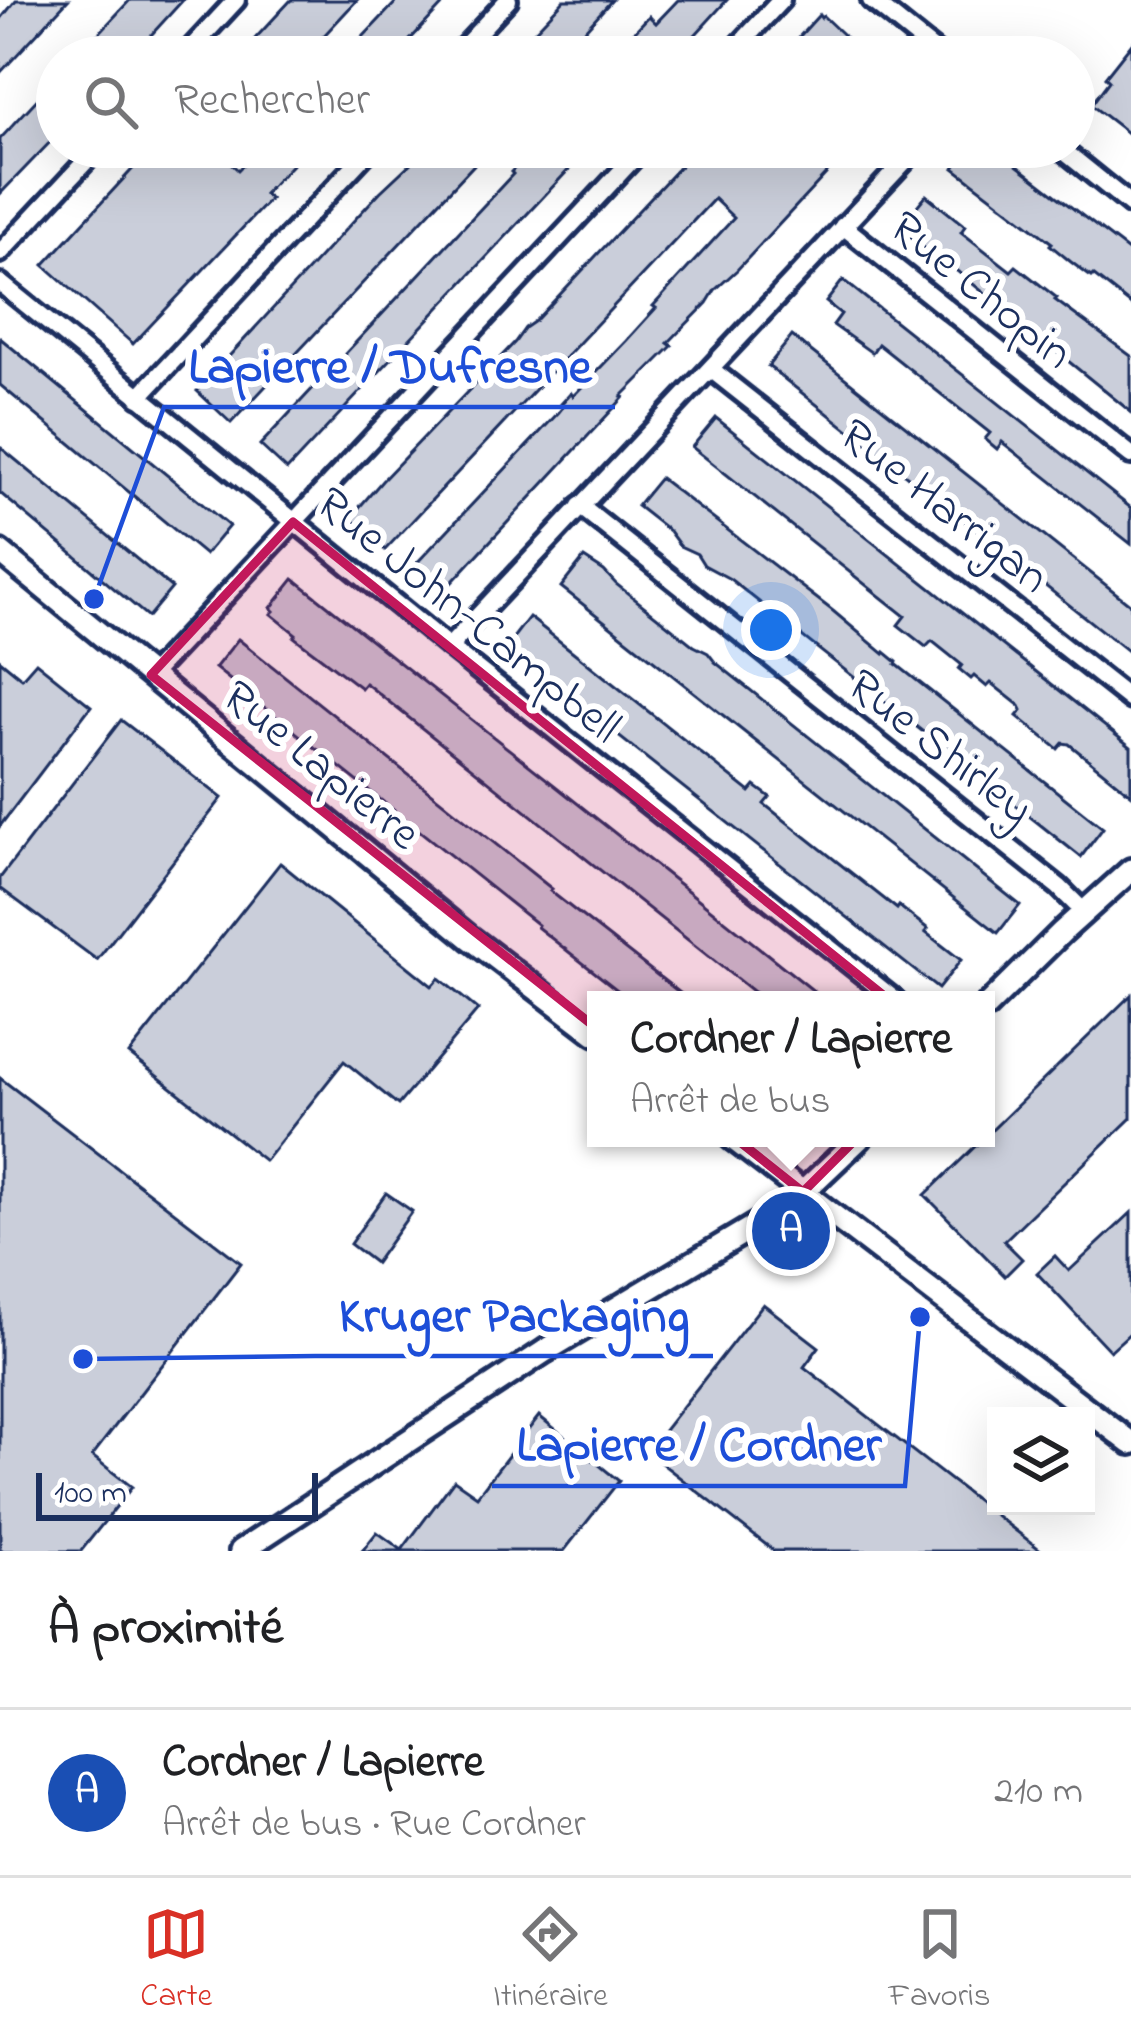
<!DOCTYPE html>
<html lang="fr">
<meta charset="utf-8">
<style>
body{margin:0;font-family:"Indie Flower",sans-serif;background:#f6f6f6;color:#202124}
.controls{position:absolute;right:36px;bottom:36px;display:grid;overflow:hidden;border-radius:0px;box-shadow:0 12px 48px #0002}
.controls button{width:108px;height:108px;display:grid;place-items:center;padding:0;border:0;border-bottom:3px solid #e0e0e0;background:#fff;color:#202124;font:60px sans-serif}
.scale{position:absolute;left:36px;bottom:30px;width:282px;box-sizing:border-box;padding-left:12px;border:6px solid #1b2f5e;border-top:0;font-size:33px;line-height:42px;white-space:nowrap;color:#1b2f5e;-webkit-text-stroke:9px #fff;paint-order:stroke}
.you{position:absolute;left:771px;top:630px;width:42px;height:42px;margin:-30px;border:9px solid #fff;border-radius:50%;background:#1a73e8;box-shadow:0 0 0 18px #1a73e833}
.badge{display:grid;place-items:center;width:78px;height:78px;border-radius:50%;background:#d93025;color:#fff;font-size:39px;font-weight:700}
.pin{position:absolute;translate:-50% -50%;border:6px solid #fff;box-shadow:0 3px 12px #0006}
.popup{position:absolute;left:587px;top:991px;width:408px;height:156px;box-sizing:border-box;display:grid;place-content:center;border-radius:0px;background:#fff;filter:drop-shadow(0 3px 9px #0005);font-size:39px;white-space:nowrap;color:#757577}
.popup b{font-size:45px;color:#202124}
.popup::after{content:'';position:absolute;left:50%;top:100%;margin-left:-24px;border:24px solid transparent;border-top-color:#fff}
.list{margin:0;padding:0;list-style:none}
h2{display:flex;justify-content:space-between;align-items:center;height:156px;margin:0;padding:0 48px;font-size:51px}
h2 small{font-size:39px;font-weight:400;color:#757577}
.list li{display:grid;grid-template-columns:78px 1fr auto;gap:36px;align-items:center;box-sizing:border-box;height:168px;padding:0 48px;border-top:3px solid #e0e0e0}
.list b{display:block;font-size:45px;white-space:nowrap}
.list p{margin:0;font-size:39px;white-space:nowrap;color:#757577}
.list em{font-size:39px;font-style:normal;color:#757577}
.icon{flex:none;width:66px;height:66px;fill:none;stroke:currentColor;stroke-width:2;stroke-linecap:round;stroke-linejoin:round}
.map{position:relative;flex:none;width:1131px;height:1551px;overflow:hidden}
.search{position:absolute;background:#fff;box-shadow:0 12px 48px #0002;left:36px;right:36px;top:36px;height:132px;display:flex;align-items:center;gap:30px;box-sizing:border-box;padding:0 42px;border-radius:66px;color:#757577;font-size:45px}
.sheet{height:324px;background:#fff}
nav{display:flex;justify-content:space-around;align-items:center;box-sizing:border-box;height:168px;border-top:3px solid #e0e0e0;background:#fff;font-size:33px;color:#757577}
nav a{display:grid;justify-items:center;gap:6px}
nav .on{color:#d93025}
.map>svg:first-child{display:block}
.building{fill:#caceda;stroke:#1b2f5e;stroke-width:3}
.lines{fill:none;stroke-linecap:round;stroke-linejoin:round}
.minor-casing{stroke:#1b2f5e;stroke-width:26}
.tertiary-casing{stroke:#1b2f5e;stroke-width:30}
.minor{stroke:#fff;stroke-width:16}
.tertiary{stroke:#fff;stroke-width:21}
.marked{fill:#c2185b;fill-opacity:0.2;stroke:#c2185b;stroke-width:9;stroke-linejoin:round}
.labels{text-anchor:middle;stroke-width:12;stroke-linejoin:round;paint-order:stroke}
.street-label{font-size:48px;fill:#1b2f5e;stroke:#fff}
.leader{fill:none;stroke:#1d4ed8;stroke-width:4.5}
.callout-dot{fill:#1d4ed8;stroke:#fff;stroke-width:4.5}
.callout-label{font-size:51px;text-anchor:middle;font-weight:bold;fill:#1d4ed8;stroke:#fff;stroke-width:12;stroke-linejoin:round;paint-order:stroke}
</style>
<div class="map">
<svg width="1131" height="1551" viewBox="0 0 1131 1551">
<rect width="100%" height="100%" fill="#fff"/>
<filter id="ink" filterUnits="userSpaceOnUse"><feTurbulence type="fractalNoise" baseFrequency=".00833" numOctaves="2"/><feDisplacementMap in="SourceGraphic" scale="24" xChannelSelector="R" yChannelSelector="G"/><feConvolveMatrix kernelMatrix="1 2 1 2 8 2 1 2 1" color-interpolation-filters="sRGB"/></filter>
<g filter="url(#ink)">
<g class="building">
<polygon points="16,0 68,0 0,73 0,20"/>
<polygon points="130,0 183,0 131,57 77,57"/>
<polygon points="291,0 357,0 304,57 238,57"/>
<polygon points="398,0 447,0 394,57 344,57"/>
<polygon points="564,0 612,0 560,57 510,57"/>
<polygon points="678,0 727,0 675,57 611,57 649,16 656,23"/>
<polygon points="819,15 821,18 823,16 856,47 847,57 783,57 783,51 808,45 799,37"/>
<polygon points="1131,44 1131,136 1091,105 1109,81 1105,77"/>
<polygon points="57,78 57,135 0,194 0,139"/>
<polygon points="153,147 214,147 238,170 260,147 309,147 264,194 270,199 133,344 44,265"/>
<polygon points="428,147 476,147 484,154 231,423 197,391 380,192"/>
<polygon points="535,147 590,147 287,470 260,445 513,174 511,172"/>
<polygon points="698,147 851,147 737,270 715,290 707,303 668,343 672,346 622,396 624,397 613,409 441,594 413,567 559,412 563,407 561,404 571,393 573,396 626,341 656,308 653,306 734,218 714,199 385,550 350,518 382,481 515,342 525,328 535,321"/>
<polygon points="969,147 993,147 1131,253 1131,305 1093,275 1091,277 1071,262 1050,245 1052,243 954,168"/>
<polygon points="926,195 965,226 961,232 1011,271 1016,266 1057,298 1055,300 1131,356 1131,412 941,258 939,260 899,228"/>
<polygon points="843,280 1131,508 1131,544 1002,442 997,449 985,439 990,433 878,344 872,353 833,325 841,314 826,302"/>
<polygon points="792,336 1131,605 1131,654 768,366"/>
<polygon points="0,338 229,526 205,555 0,385"/>
<polygon points="716,418 1131,747 1131,794 1069,744 1063,743 1058,749 1017,716 1022,710 1020,706 991,683 987,687 974,676 971,679 959,669 962,665 932,641 926,647 898,625 905,616 692,447"/>
<polygon points="0,447 172,588 148,617 0,493"/>
<polygon points="660,478 833,611 884,654 885,652 897,662 896,664 1103,828 1081,857 730,579 704,565 697,554 680,546 669,531 637,506"/>
<polygon points="584,558 604,571 616,584 694,646 708,653 715,662 1020,905 998,933 561,587"/>
<polygon points="294,579 678,883 825,1000 766,1000 752,991 369,686 365,683 361,688 307,647 294,637 296,634 271,614 274,611 271,608"/>
<polygon points="529,617 750,792 755,786 770,797 764,804 897,909 899,906 928,929 925,932 961,960 938,989 506,647"/>
<polygon points="238,639 552,889 550,891 689,1000 630,1000 537,927 538,925 215,668"/>
<polygon points="0,660 22,678 36,662 91,706 0,826"/>
<polygon points="121,720 222,798 97,960 0,888 0,878"/>
<polygon points="280,863 432,986 439,978 478,1010 398,1105 344,1061 265,1161 129,1054"/>
<polygon points="1131,995 1131,1118 1004,1241 1022,1259 1005,1276 925,1195"/>
<polygon points="0,1078 241,1263 92,1456 132,1487 81,1551 0,1551"/>
<polygon points="386,1193 412,1211 375,1263 350,1244"/>
<polygon points="1131,1213 1131,1332 1110,1351 1037,1273 1055,1256 1069,1271"/>
<polygon points="763,1304 819,1347 804,1367 1042,1551 774,1551 647,1452"/>
<polygon points="539,1416 619,1481 564,1551 362,1551 377,1532 402,1550 454,1480 477,1496"/>
</g>
<g class="lines">
<defs>
<g id="minor">
<polyline points="871,0 942,57"/>
<polyline points="183,57 236,0"/>
<polyline points="455,57 508,0"/>
<polyline points="728,57 781,0"/>
<polyline points="1059,147 1131,205"/>
<polyline points="843,226 1131,455"/>
<polyline points="0,253 99,147"/>
<polyline points="0,283 449,647 895,1000"/>
<polyline points="712,370 1131,700"/>
<polyline points="139,397 372,147"/>
<polyline points="580,506 1059,887 1084,912"/>
<polyline points="449,647 918,147"/>
<polyline points="151,675 644,147"/>
</g>
<g id="tertiary">
<polyline points="0,552 470,938 596,1034"/>
<polyline points="986,1007 1062,932 1131,870"/>
<polyline points="732,1138 1131,1443"/>
<polyline points="241,1551 545,1351 776,1213 803,1192 860,1138"/>
</g>
</defs>
<use href="#minor" class="minor-casing"/>
<use href="#tertiary" class="tertiary-casing"/>
<use href="#minor" class="minor"/>
<use href="#tertiary" class="tertiary"/>
</g>
</g>
<path class="marked" d="M 293,522 L 948,1047 L 803,1192 L 151,675 Z"/>
<g class="labels">
<g class="street-label">
<text transform="translate(983 288) rotate(39)" y="17">Rue Chopin</text>
<text transform="translate(946 504) rotate(38)" y="17">Rue Harrigan</text>
<text transform="translate(470 613) rotate(39)" y="17">Rue John-Campbell</text>
<text transform="translate(942 745) rotate(38)" y="17">Rue Shirley</text>
<text transform="translate(323 763) rotate(39)" y="17">Rue Lapierre</text>
</g>
</g>
<path class="leader" d="M94 599L164 407H615M83 1359L315 1356H713M920 1317L905 1486H492"/>
<g class="callout-dot">
<circle cx="94" cy="599" r="12"/>
<circle cx="83" cy="1359" r="12"/>
<circle cx="920" cy="1317" r="12"/>
</g>
<g class="callout-label">
<text x="390" y="382">Lapierre / Dufresne</text>
<text x="514" y="1331">Kruger Packaging</text>
<text x="699" y="1460">Lapierre / Cordner</text>
</g>
</svg>
<div class="controls">
<button><svg class="icon" aria-label="layers" viewBox="0 0 24 24"><path d="M12 4l9 5-9 5-9-5zM3 14l9 5 9-5"/></svg></button>
</div>
<div class="scale">100 m</div>
<div class="you"></div>
<div class="pin badge" style="left:791px;top:1231px;background:#1a4fb4">A</div>
<div class="popup"><b>Cordner / Lapierre</b>Arrêt de bus</div>
<div class="search"><svg class="icon" aria-label="search" viewBox="0 0 24 24"><circle cx="10" cy="10" r="6"/><path d="M15 15l6 6"/></svg>Rechercher</div>
</div>
<section class="sheet">
<h2>À proximité<small></small></h2>
<ul class="list">
<li><span class="badge" style="background:#1a4fb4">A</span><div><b>Cordner / Lapierre</b><p>Arrêt de bus · Rue Cordner</p></div><em>210 m</em></li>
</ul>
</section>
<nav>
<a class="on"><svg class="icon" aria-label="map" viewBox="0 0 24 24"><path d="M3 6l6-2 6 2 6-2v14l-6 2-6-2-6 2zM9 4v14M15 6v14"/></svg>Carte</a>
<a><svg class="icon" aria-label="directions" viewBox="0 0 24 24"><path d="M12 3l9 9-9 9-9-9zM9 14v-3h6M13 9l2 2-2 2"/></svg>Itinéraire</a>
<a><svg class="icon" aria-label="saved" viewBox="0 0 24 24"><path d="M7 4h10v16l-5-4-5 4z"/></svg>Favoris</a>
</nav>
